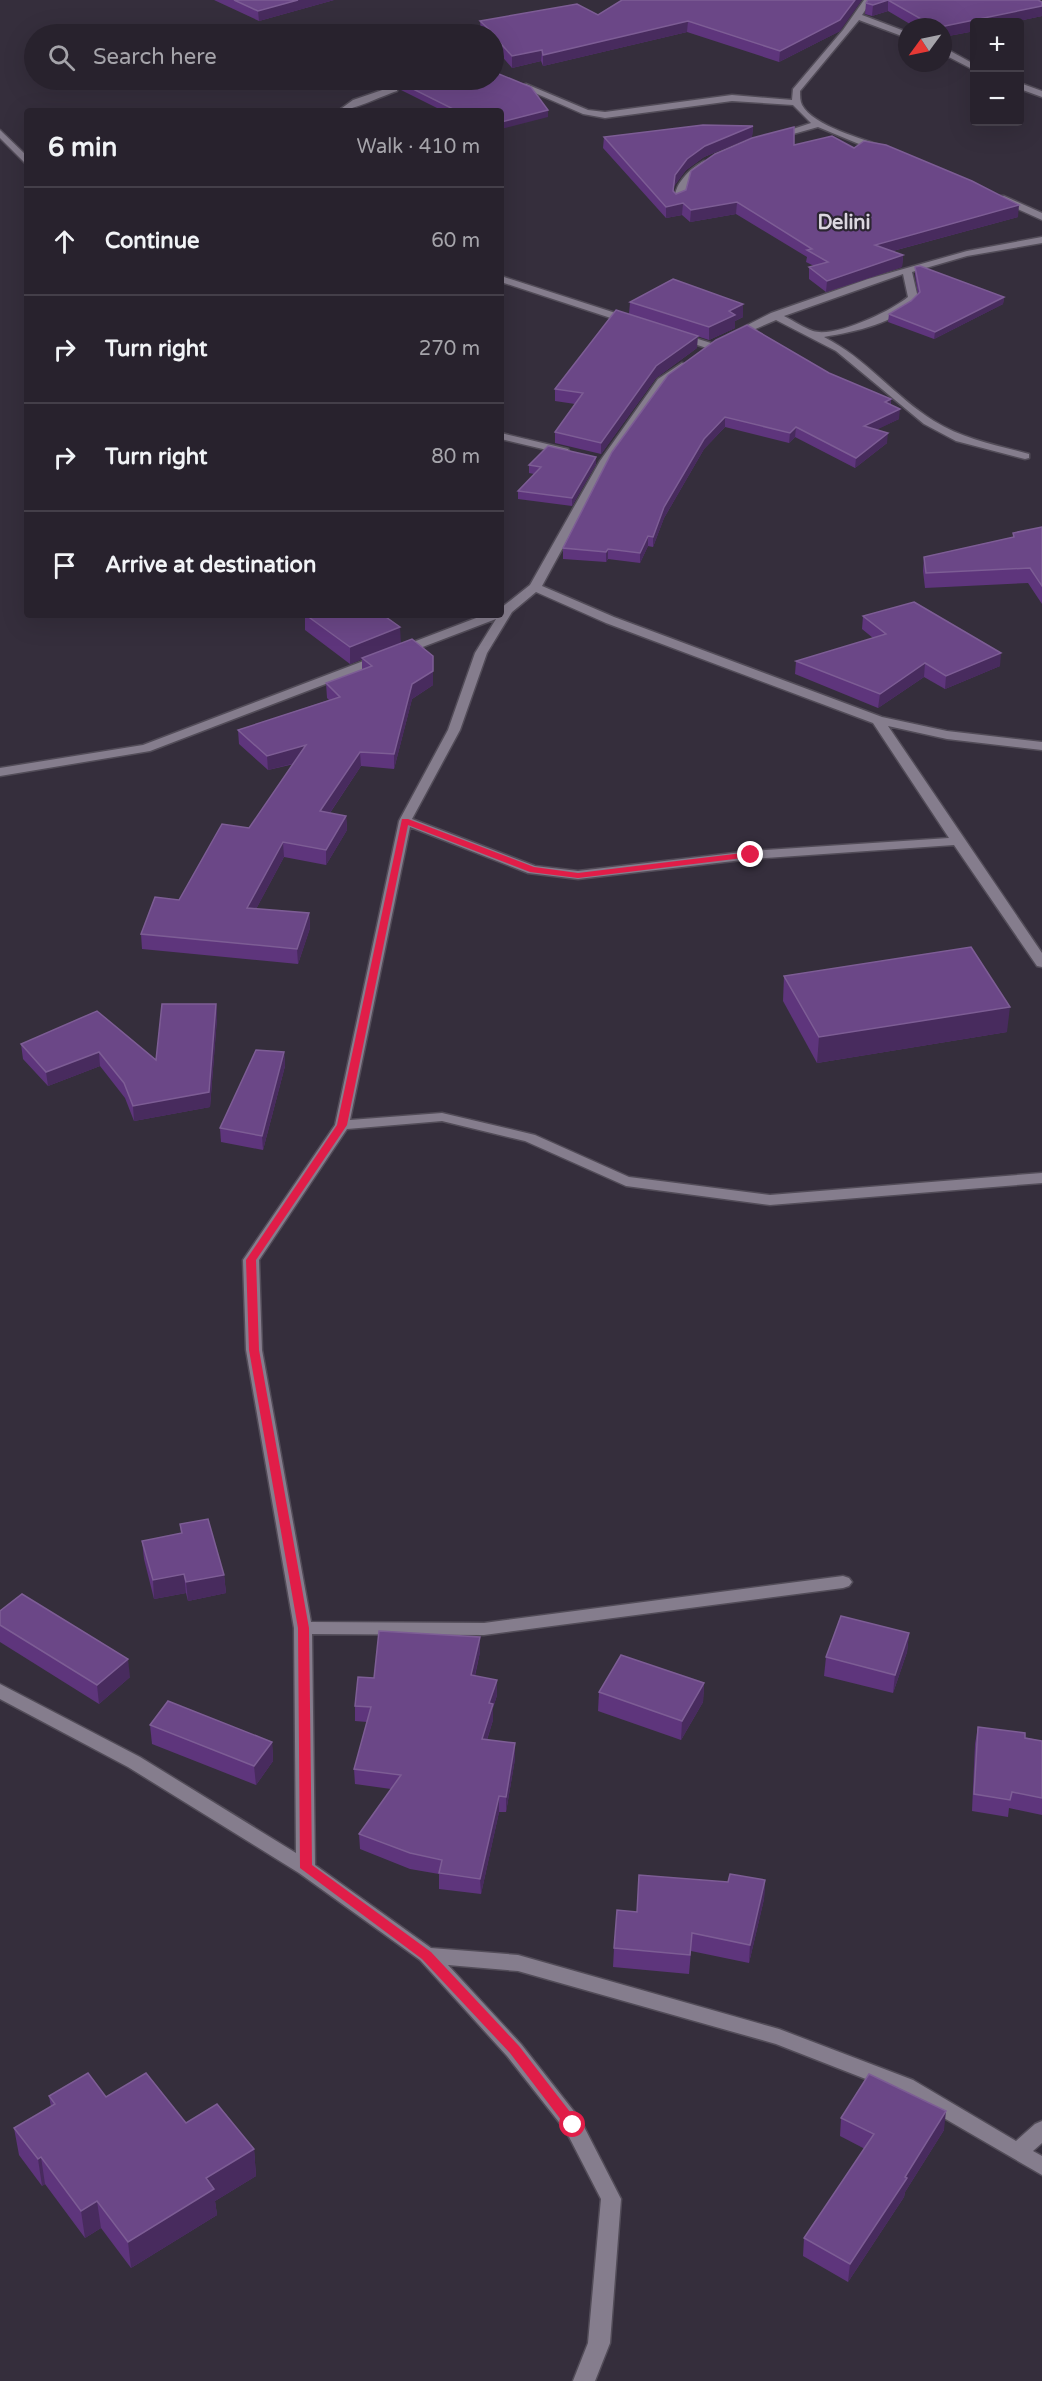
<!DOCTYPE html>
<meta charset="utf-8">
<style>
body{margin:0;font-family:"Varela Round",sans-serif;background:#302a35;color:#f1f3f6}
.controls{position:absolute;right:18px;top:18px;display:grid;overflow:hidden;border-radius:6px;box-shadow:0 6px 24px #0002}
.controls button{width:54px;height:54px;display:grid;place-items:center;padding:0;border:0;border-bottom:2px solid #443f49;background:#28222d;color:#f1f3f6;font:30px sans-serif}
.compass{position:absolute;left:898px;top:18px;width:54px;height:54px;border-radius:50%;background:#28222d;box-shadow:0 6px 24px #0002;rotate:237deg}
.stop{position:absolute;width:18px;height:18px;margin:-14px;border:4px solid #e11d48;border-radius:50%;background:#fff}
.stop.end{background:#e11d48;border-color:#fff;box-shadow:0 2px 6px #0008}
.list{margin:0;padding:0;list-style:none}
h2{display:flex;justify-content:space-between;align-items:center;height:78px;margin:0;padding:0 24px;font-size:26px}
h2 small{font-size:20px;font-weight:400;color:#a5a4aa}
.list li{display:grid;grid-template-columns:39px 1fr auto;gap:18px;align-items:center;box-sizing:border-box;height:108px;padding:0 24px;border-top:2px solid #443f49}
.list b{display:block;font-size:22px;white-space:nowrap}
.list em{font-size:20px;font-style:normal;color:#a5a4aa}
.icon{flex:none;width:33px;height:33px;fill:none;stroke:currentColor;stroke-width:2;stroke-linecap:round;stroke-linejoin:round}
.map{position:relative;flex:none;width:1042px;height:2381px;overflow:hidden}
.search{position:absolute;background:#28222d;box-shadow:0 6px 24px #0002;left:24px;top:24px;width:480px;height:66px;display:flex;align-items:center;gap:15px;box-sizing:border-box;padding:0 21px;border-radius:33px;color:#a5a4aa;font-size:22px}
.panel{position:absolute;background:#28222d;box-shadow:0 6px 24px #0002;left:24px;top:108px;width:480px;height:510px;border-radius:6px}
.map>svg:first-child{display:block}
.lines{fill:none;stroke-linecap:round;stroke-linejoin:round}
.minor-casing{stroke:#524c58;stroke-width:3}
.minor{fill:#857d8d;fill-rule:evenodd}
.wall{fill:#5e357c}
.shaded-wall{fill:#482b5e}
.building{fill:#6b4787;stroke:#7d5d95;stroke-width:1.5}
.route{fill:#e11d48}
.labels{text-anchor:middle;stroke-width:4.5;stroke-linejoin:round;paint-order:stroke}
.far-quarter-label{font-size:20px;font-weight:bold;fill:#dcd7e0;stroke:#2b2531}
</style>
<div class="map">
<svg width="1042" height="2381" viewBox="0 0 1042 2381">
<rect width="100%" height="100%" fill="#352e3c"/>
<g class="lines">
<defs>
<g id="minor">
<path d="M 864,0 L 872,0 L 862,15 L 907,32 L 907,38 L 859,20 L 800,91 C 800,96 800,101 802,105 C 813,126 864,139 885,147 L 885,151 L 859,144 L 818,127 L 772,140 L 772,136 L 811,123 L 793,105 L 732,101 L 605,118 L 583,114 L 519,86 L 526,84 L 588,110 L 605,112 L 732,95 L 792,100 L 793,89 L 843,30 Z"/>
<polygon points="943,47 974,64 974,70 943,54"/>
<polygon points="1020,83 1042,91 1042,97 1020,89"/>
<path d="M 394,86 L 397,87 L 397,91 C 382,96 351,111 338,111 L 353,100 Z"/>
<polygon points="0,130 27,156 27,165 0,138"/>
<path d="M 704,161 L 712,163 L 692,179 L 681,203 L 675,203 C 672,186 689,169 704,161 Z"/>
<polygon points="998,196 1004,196 1042,213 1042,220 998,200"/>
<path d="M 1042,237 L 1042,243 L 967,256 L 912,272 L 918,298 C 895,324 857,331 824,337 C 866,358 895,397 934,421 C 963,439 996,445 1029,454 L 1029,458 L 1025,459 L 956,441 L 924,424 L 836,351 L 776,320 L 737,337 L 728,335 L 771,313 L 868,279 L 967,251 ZM 903,274 L 908,297 C 891,311 835,338 813,331 C 804,328 794,321 784,316 Z"/>
<polygon points="501,276 634,319 635,321 626,323 501,282"/>
<polygon points="679,333 714,344 715,346 710,349 675,338 674,336"/>
<path d="M 682,363 L 686,364 L 686,368 L 666,383 L 610,461 L 542,586 L 614,617 L 882,717 L 947,731 L 1042,742 L 1042,750 L 947,739 L 888,726 L 1042,953 L 1042,967 L 1037,966 L 954,845 L 751,859 L 578,879 L 528,873 L 410,827 L 350,1120 L 442,1113 L 535,1135 L 629,1177 L 770,1195 L 1042,1173 L 1042,1183 L 770,1205 L 626,1186 L 525,1141 L 442,1121 L 347,1129 L 259,1260 L 262,1350 L 311,1622 L 484,1623 L 843,1576 L 849,1578 L 852,1582 L 849,1586 L 843,1588 L 484,1635 L 312,1634 L 315,1865 L 431,1948 L 518,1955 L 779,2029 L 913,2080 L 1016,2141 L 1035,2124 L 1042,2121 L 1042,2143 L 1033,2151 L 1042,2156 L 1042,2175 L 899,2092 L 776,2044 L 518,1971 L 448,1965 L 521,2044 L 580,2119 L 621,2199 L 610,2343 L 595,2381 L 573,2381 L 588,2343 L 601,2199 L 566,2131 L 507,2056 L 420,1960 L 299,1873 L 128,1767 L 0,1699 L 0,1684 L 140,1757 L 296,1853 L 294,1628 L 246,1350 L 243,1260 L 335,1125 L 399,821 L 448,730 L 475,653 L 496,619 L 150,751 L 0,776 L 0,768 L 143,745 L 484,615 L 501,615 L 501,608 L 530,585 L 600,461 L 658,379 ZM 536,592 L 606,623 L 873,723 L 949,838 L 751,851 L 578,871 L 535,866 L 412,819 L 460,730 L 487,653 L 512,612 Z"/>
<polygon points="501,433 568,449 569,451 564,454 501,439"/>
</g>
</defs>
<use href="#minor" class="minor-casing"/>
<use href="#minor" class="minor"/>
</g>
<g class="wall">
<polygon points="214,0 334,0 259,21"/>
<polygon points="868,0 1042,2 1042,16 1013,22 975,22 975,31 943,37 943,27 915,27 888,11 872,16 865,14 866,3"/>
<polygon points="598,15 840,31 779,62 687,32 543,66 541,61 512,68 494,47 494,34 483,34 481,32 480,21"/>
<polygon points="379,80 494,80 548,110 548,117 501,111 443,111 399,89 398,85 390,85"/>
<polygon points="753,126 752,137 704,157 686,170 674,186 674,192 676,194 794,145 854,148 1018,217 893,251 903,255 902,267 826,292 809,279 809,267 814,266 806,262 807,257 736,214 690,222 682,215 666,218 603,148 604,137"/>
<polygon points="915,267 1004,297 1003,304 934,339 888,322 889,314 911,301 918,294 915,275"/>
<polygon points="630,302 743,317 735,321 735,328 709,340 629,314"/>
<polygon points="697,348 656,378 601,454 555,443 555,432 575,404 555,401 555,389"/>
<polygon points="829,373 891,399 891,405 899,419 877,429 887,443 855,468 795,437 789,443 725,427 704,449 664,518 653,547 648,546 640,563 608,559 606,562 563,559 563,548 612,452"/>
<polygon points="596,464 572,506 518,499 518,491 534,474 529,473 529,465"/>
<polygon points="1042,527 1042,604 1028,583 925,588 923,571 924,557 1013,537 1013,533"/>
<polygon points="305,615 383,615 401,643 433,685 412,699 394,769 361,766 330,813 346,816 347,830 326,865 284,857 256,909 309,913 310,928 298,964 142,949 141,934 179,900 249,828 294,764 268,770 239,744 238,730 329,700 327,698 326,683 362,670 362,659 350,664 305,630"/>
<polygon points="863,616 1000,666 945,689 924,677 878,708 795,674 796,661 873,638 862,629"/>
<polygon points="784,976 1007,1032 817,1063 783,1001"/>
<polygon points="216,1004 217,1018 210,1107 134,1121 125,1098 100,1066 48,1086 23,1059 21,1044 97,1011 156,1060"/>
<polygon points="284,1052 285,1066 263,1150 221,1142 220,1128"/>
<polygon points="180,1524 224,1575 226,1593 188,1601 186,1593 154,1599 144,1559 142,1541 181,1534"/>
<polygon points="0,1611 130,1677 99,1704 0,1642"/>
<polygon points="909,1633 907,1652 893,1693 824,1676 826,1657"/>
<polygon points="480,1637 480,1652 475,1676 497,1695 493,1708 493,1720 487,1740 515,1743 515,1759 506,1812 499,1812 481,1894 439,1889 439,1874 410,1869 360,1849 359,1834 391,1789 355,1784 354,1769 367,1722 355,1721 355,1706 374,1678"/>
<polygon points="704,1683 703,1702 681,1740 598,1711 599,1692"/>
<polygon points="150,1725 272,1742 273,1761 256,1785 152,1744"/>
<polygon points="978,1727 1042,1741 1042,1815 1009,1808 1008,1817 972,1811 975,1744"/>
<polygon points="765,1880 764,1899 749,1963 691,1951 689,1974 613,1967 614,1948 637,1912 728,1882"/>
<polygon points="49,2096 106,2097 186,2123 254,2149 256,2176 215,2201 217,2215 131,2268 101,2228 85,2238 45,2184 42,2186 19,2155 14,2128 51,2107"/>
<polygon points="841,2118 944,2130 905,2192 904,2197 848,2282 803,2256 804,2238 865,2149 840,2136"/>
</g>
<g class="shaded-wall">
<polygon points="298,0 334,0 259,21 258,11"/>
<polygon points="855,0 862,0 840,31 779,62 780,51"/>
<polygon points="888,0 888,11 872,16 873,5"/>
<polygon points="1042,6 1042,16 1013,22 975,22 975,31 943,37 943,27 940,27"/>
<polygon points="688,21 687,32 543,66 543,55"/>
<polygon points="542,50 541,61 512,68 512,56"/>
<polygon points="548,110 548,117 501,129 501,122"/>
<polygon points="753,126 752,137 704,157 686,170 674,186 673,203 675,175 687,159 705,146"/>
<polygon points="737,202 736,214 690,222 691,210"/>
<polygon points="683,203 682,215 666,218 666,207"/>
<polygon points="1019,205 1018,217 874,256 875,245"/>
<polygon points="903,255 902,267 826,292 827,281"/>
<polygon points="1004,297 1003,304 934,339 935,332"/>
<polygon points="743,304 743,317 735,321 735,328 709,340 709,327 729,311"/>
<polygon points="698,336 697,348 656,378 601,454 601,443 656,366"/>
<polygon points="891,399 890,409 885,402"/>
<polygon points="900,409 899,419 864,436 864,426"/>
<polygon points="725,417 725,427 704,449 664,518 653,547 653,537 664,507 704,439"/>
<polygon points="796,427 795,437 789,443 790,433"/>
<polygon points="888,433 887,443 855,468 856,458"/>
<polygon points="596,457 596,464 572,506 572,498"/>
<polygon points="648,536 648,546 640,563 640,553"/>
<polygon points="608,549 608,559 606,562 606,552"/>
<polygon points="400,627 401,644 350,664 350,647"/>
<polygon points="1001,653 1000,666 945,689 946,676"/>
<polygon points="433,656 433,685 412,699 394,769 394,754 412,684"/>
<polygon points="925,663 924,677 878,708 880,694"/>
<polygon points="306,745 307,760 268,770 267,756"/>
<polygon points="360,752 361,766 321,826 320,811"/>
<polygon points="346,816 347,830 326,865 326,850"/>
<polygon points="283,842 284,857 248,924 247,908"/>
<polygon points="309,913 310,928 298,964 297,949"/>
<polygon points="216,1004 217,1018 210,1107 134,1121 133,1106"/>
<polygon points="1010,1007 1007,1032 817,1063 819,1037"/>
<polygon points="99,1052 100,1066 48,1086 46,1072"/>
<polygon points="284,1052 285,1066 263,1150 262,1136"/>
<polygon points="184,1574 186,1593 154,1599 153,1580"/>
<polygon points="224,1575 226,1593 188,1601 186,1582"/>
<polygon points="909,1633 907,1652 893,1693 895,1675"/>
<polygon points="480,1637 480,1652 471,1691 471,1675"/>
<polygon points="128,1659 130,1677 99,1704 97,1685"/>
<polygon points="497,1680 497,1695 493,1708 493,1720 482,1755 482,1739 489,1703"/>
<polygon points="704,1683 703,1702 681,1740 682,1721"/>
<polygon points="272,1742 273,1761 256,1785 254,1766"/>
<polygon points="515,1743 515,1759 506,1812 506,1797"/>
<polygon points="499,1796 499,1812 481,1894 480,1879"/>
<polygon points="765,1880 764,1899 749,1963 750,1945"/>
<polygon points="946,2111 944,2130 905,2192 904,2197 848,2282 850,2264"/>
<polygon points="254,2149 256,2176 215,2201 217,2215 131,2268 128,2242 206,2178"/>
<polygon points="41,2157 45,2184 42,2186 38,2159"/>
<polygon points="97,2201 101,2228 85,2238 81,2211"/>
</g>
<g class="building">
<polygon points="234,0 298,0 258,11"/>
<polygon points="622,0 855,0 840,20 780,51 688,21 543,55 542,50 512,56 494,36 494,34 480,21 577,4 598,15"/>
<polygon points="868,0 1038,0 1042,2 1042,6 940,27 935,27 888,0 873,5 866,3"/>
<polygon points="494,72 531,87 548,110 501,122 501,111 457,111 399,82 398,80 494,80"/>
<polygon points="703,125 753,126 705,146 687,159 675,175 673,191 676,194 686,190 691,171 715,154 752,138 794,127 794,145 832,136 854,148 864,141 886,145 972,181 1019,205 875,245 903,255 827,281 809,267 828,262 807,250 812,249 737,202 691,210 683,203 666,207 604,137"/>
<polygon points="920,266 1004,297 935,332 889,314 911,301 920,292 915,267"/>
<polygon points="673,279 743,304 729,311 735,315 709,327 630,302"/>
<polygon points="616,310 698,336 656,366 601,443 555,432 583,393 555,389"/>
<polygon points="747,325 829,373 891,399 885,402 900,409 864,426 888,433 856,458 796,427 790,433 725,417 704,439 664,507 653,537 648,536 640,553 608,549 606,552 563,548 612,452 668,375 716,340"/>
<polygon points="548,446 596,457 572,498 518,491 541,467 529,465"/>
<polygon points="1042,527 1042,586 1030,568 926,573 924,557 1014,537 1013,533"/>
<polygon points="914,602 1001,653 946,676 925,663 880,694 796,661 886,634 863,616"/>
<polygon points="306,615 383,615 400,627 350,647"/>
<polygon points="412,639 433,656 433,671 412,684 394,754 360,752 320,811 346,816 326,850 283,842 247,908 309,913 297,949 141,934 155,897 179,900 222,824 249,828 306,745 267,756 238,730 340,697 326,683 372,666 362,658"/>
<polygon points="971,947 1010,1007 819,1037 784,976"/>
<polygon points="162,1004 216,1004 209,1092 133,1106 124,1083 99,1052 46,1072 21,1044 97,1011 156,1060"/>
<polygon points="256,1050 284,1052 262,1136 220,1128"/>
<polygon points="208,1519 224,1575 186,1582 184,1574 153,1580 142,1541 182,1533 180,1524"/>
<polygon points="22,1594 128,1659 97,1685 0,1625 0,1611"/>
<polygon points="841,1616 909,1633 895,1675 826,1657"/>
<polygon points="379,1631 480,1637 471,1675 497,1680 489,1703 493,1704 482,1739 515,1743 506,1797 499,1796 480,1879 439,1873 442,1860 410,1853 359,1834 401,1775 354,1769 371,1707 355,1706 358,1677 374,1678"/>
<polygon points="621,1655 704,1683 682,1721 599,1692"/>
<polygon points="168,1701 272,1742 254,1766 150,1725"/>
<polygon points="978,1727 1025,1733 1025,1738 1042,1741 1042,1798 1012,1792 1010,1800 974,1794"/>
<polygon points="730,1874 765,1880 750,1945 692,1933 690,1955 614,1948 617,1910 637,1912 639,1875 728,1882"/>
<polygon points="88,2073 106,2097 146,2073 186,2123 217,2104 254,2149 206,2178 214,2189 128,2242 97,2201 81,2211 41,2157 38,2159 14,2128 55,2104 49,2096"/>
<polygon points="869,2074 946,2111 905,2177 907,2178 850,2264 804,2238 874,2134 841,2118"/>
</g>
<polygon class="route" points="402,819 408,819 534,867 578,873 751,852 755,855 751,857 578,878 530,872 408,825 347,1125 256,1260 259,1350 309,1628 312,1865 431,1952 519,2046 577,2121 579,2125 577,2129 568,2129 510,2053 422,1959 300,1868 298,1628 249,1350 246,1260 337,1125"/>
<g class="labels">
<g class="far-quarter-label">
<text x="844" y="229">Delini</text>
</g>
</g>
</svg>
<div class="controls">
<button>+</button>
<button>−</button>
</div>
<svg class="compass" viewBox="-18 -18 36 36"><path d="M0-13l5 13h-10z" fill="#e53935"/><path d="M0 13l5-13h-10z" fill="#a5a4aa"/></svg>
<div class="stop" style="left:573px;top:2125px"></div>
<div class="stop end" style="left:751px;top:855px"></div>
<div class="search"><svg class="icon" aria-label="search" viewBox="0 0 24 24"><circle cx="10" cy="10" r="6"/><path d="M15 15l6 6"/></svg>Search here</div>
<section class="panel">
<h2>6 min<small>Walk · 410 m</small></h2>
<ul class="list">
<li><svg class="icon" aria-label="ahead" viewBox="0 0 24 24"><path d="M12 20V5M6 11l6-6 6 6"/></svg><div><b>Continue</b></div><em>60 m</em></li>
<li><svg class="icon" aria-label="right" viewBox="0 0 24 24"><path d="M7 20v-9h11M14 6l5 5-5 5"/></svg><div><b>Turn right</b></div><em>270 m</em></li>
<li><svg class="icon" aria-label="right" viewBox="0 0 24 24"><path d="M7 20v-9h11M14 6l5 5-5 5"/></svg><div><b>Turn right</b></div><em>80 m</em></li>
<li><svg class="icon" aria-label="arrive" viewBox="0 0 24 24"><path d="M6 21V4h12l-3 4 3 4H6"/></svg><div><b>Arrive at destination</b></div></li>
</ul>
</section>
</div>
